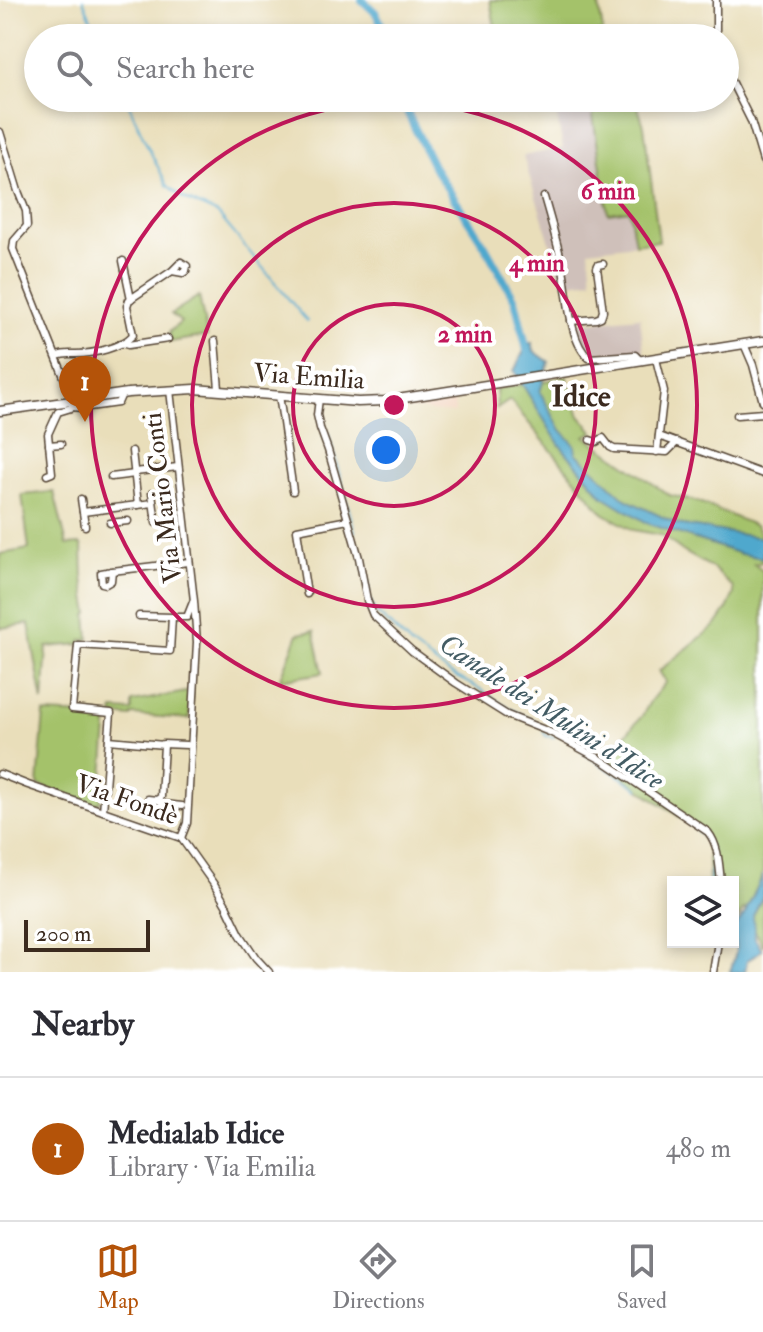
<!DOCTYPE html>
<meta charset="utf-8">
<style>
body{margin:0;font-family:"IM FELL Double Pica",serif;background:#f2f2f3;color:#2b2b33}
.controls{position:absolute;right:24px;bottom:24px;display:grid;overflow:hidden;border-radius:0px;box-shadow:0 4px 12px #0003}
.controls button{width:72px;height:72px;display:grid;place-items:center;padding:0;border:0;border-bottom:2px solid #e1e1e2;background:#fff;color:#2b2b33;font:40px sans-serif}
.scale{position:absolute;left:24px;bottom:20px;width:126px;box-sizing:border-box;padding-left:8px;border:4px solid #3b2a1e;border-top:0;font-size:22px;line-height:28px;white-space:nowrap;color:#3b2a1e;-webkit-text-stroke:6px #fff;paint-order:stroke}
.you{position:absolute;left:386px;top:450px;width:28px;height:28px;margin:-20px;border:6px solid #fff;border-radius:50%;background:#1a73e8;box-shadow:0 0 0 12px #1a73e833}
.badge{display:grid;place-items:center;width:52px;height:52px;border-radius:50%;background:#b45309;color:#fff;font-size:26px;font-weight:700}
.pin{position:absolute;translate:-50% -66px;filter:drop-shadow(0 2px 4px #0008)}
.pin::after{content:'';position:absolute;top:42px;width:28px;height:24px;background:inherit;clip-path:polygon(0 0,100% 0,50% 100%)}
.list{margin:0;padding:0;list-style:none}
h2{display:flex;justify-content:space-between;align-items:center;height:104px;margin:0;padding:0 32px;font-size:34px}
h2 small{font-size:26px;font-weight:400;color:#7c7c81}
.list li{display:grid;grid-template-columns:52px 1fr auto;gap:24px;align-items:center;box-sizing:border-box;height:144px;padding:0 32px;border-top:2px solid #e1e1e2}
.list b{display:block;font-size:30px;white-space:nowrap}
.list p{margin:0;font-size:26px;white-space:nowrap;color:#7c7c81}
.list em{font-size:26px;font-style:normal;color:#7c7c81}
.icon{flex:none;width:44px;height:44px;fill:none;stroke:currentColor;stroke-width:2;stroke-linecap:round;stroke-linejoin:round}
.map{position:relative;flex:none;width:763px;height:972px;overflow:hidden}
.search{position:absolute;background:#fff;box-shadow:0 4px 12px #0003;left:24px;right:24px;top:24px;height:88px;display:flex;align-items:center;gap:20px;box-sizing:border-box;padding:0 28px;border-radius:44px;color:#7c7c81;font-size:30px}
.sheet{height:248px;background:#fff}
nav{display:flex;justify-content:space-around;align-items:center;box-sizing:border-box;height:112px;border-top:2px solid #e1e1e2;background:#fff;font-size:22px;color:#7c7c81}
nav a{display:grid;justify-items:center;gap:4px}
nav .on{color:#b45309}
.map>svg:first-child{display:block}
.built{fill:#f3d4be}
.industrial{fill:#cfc0ba}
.green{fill:#a4c26a;stroke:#707644;stroke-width:2}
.water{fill:#50a8cd;stroke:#466976;stroke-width:2}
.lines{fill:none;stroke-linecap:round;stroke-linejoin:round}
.stream{stroke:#50a8cd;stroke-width:2}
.river{stroke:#50a8cd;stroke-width:8}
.minor-casing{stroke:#554535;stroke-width:9}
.major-casing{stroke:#554535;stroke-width:11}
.minor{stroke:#fff;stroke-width:6}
.major{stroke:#fff;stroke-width:8}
.ring{fill:none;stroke:#c2185b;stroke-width:4}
.labels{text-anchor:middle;stroke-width:8;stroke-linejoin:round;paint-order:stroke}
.street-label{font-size:26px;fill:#3b2a1e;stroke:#fff}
.water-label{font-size:28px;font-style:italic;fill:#435c64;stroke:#fff}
.quarter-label{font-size:30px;font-weight:bold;fill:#3b2a1e;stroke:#fff}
.centre{fill:#c2185b;stroke:#fff;stroke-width:4}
.ring-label{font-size:24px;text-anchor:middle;font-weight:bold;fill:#c2185b;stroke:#fff;stroke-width:8;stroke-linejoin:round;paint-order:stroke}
</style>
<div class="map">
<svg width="763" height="972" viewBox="0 0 763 972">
<rect width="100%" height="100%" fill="#fff"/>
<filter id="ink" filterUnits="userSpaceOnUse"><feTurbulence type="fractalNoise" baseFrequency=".0125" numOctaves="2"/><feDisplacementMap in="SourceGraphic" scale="16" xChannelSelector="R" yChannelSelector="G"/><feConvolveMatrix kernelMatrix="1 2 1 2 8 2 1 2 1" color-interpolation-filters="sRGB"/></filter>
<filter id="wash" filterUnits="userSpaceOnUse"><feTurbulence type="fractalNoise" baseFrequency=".006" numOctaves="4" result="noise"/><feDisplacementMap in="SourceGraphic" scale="32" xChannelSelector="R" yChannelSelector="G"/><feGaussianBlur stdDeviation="1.8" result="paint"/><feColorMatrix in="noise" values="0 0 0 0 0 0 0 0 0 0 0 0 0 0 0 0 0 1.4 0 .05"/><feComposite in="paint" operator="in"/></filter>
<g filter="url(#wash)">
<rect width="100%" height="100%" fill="#e9deba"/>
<polygon class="built" points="454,395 455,413 425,411 425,409 384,409 383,406"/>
<g class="industrial">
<polygon points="591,103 608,212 630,210 635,244 589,250 592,280 563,284 523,156 563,148 556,111"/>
<polygon points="640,317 644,352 586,353 575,323"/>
</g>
<g class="green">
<polygon points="490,0 598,0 603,32 558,38 497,38"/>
<polygon points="615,98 635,98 644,126 659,241 635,244 629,210 608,213 591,103"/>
<polygon points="199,296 207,336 170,342 169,332 181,322 171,314"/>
<polygon points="567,377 580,416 594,432 585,436 669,495 699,502 756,526 760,534 763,534 763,562 754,564 763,571 763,946 744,909 733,925 733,882 709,882 708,846 697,829 601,762 642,716 651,700 666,682 659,671 716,625 727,609 734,594 733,588 713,568 684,552 661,535 633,530 603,513 510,400 497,409 496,389"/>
<polygon points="54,492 67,545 80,544 82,546 83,578 89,614 87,615 89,639 81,640 82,644 47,647 43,702 29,624 0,628 0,554 29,549 22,495"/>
<polygon points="314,631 323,673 280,680 298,634"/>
<polygon points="191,691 189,719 132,715 131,717 113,715 114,710 132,711 132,702"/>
<polygon points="44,713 108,716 101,801 94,805 38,785"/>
</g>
<g class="water">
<polygon points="532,343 534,351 549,362 540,392 561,430 575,445 576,453 625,499 677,524 763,538 763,558 741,554 649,524 603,496 559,444 514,371 524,351 523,345"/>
<polygon points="763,875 763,896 753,916 755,939 762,950 747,961 745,972 730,972 736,952 733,929 744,915"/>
</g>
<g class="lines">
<g class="stream">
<polyline points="83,0 99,38"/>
<polyline points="126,98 146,143 167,185 181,197 218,214 307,321"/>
<polyline points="328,433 355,532"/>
<polyline points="363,565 368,582 369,598 375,611 412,646 451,674 482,690 503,705 536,722 539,726"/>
<polyline points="543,731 546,736 554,737"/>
<polyline points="583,753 639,789"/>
<path d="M 690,824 C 714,843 714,853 710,882"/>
</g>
<g class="river">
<polyline points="362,0 376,13 388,38"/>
<polyline points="404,98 408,114 433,166 485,246 515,300 528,354"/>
</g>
</g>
</g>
<g filter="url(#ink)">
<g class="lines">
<defs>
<g id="minor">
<polyline points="716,0 716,38"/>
<polyline points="725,69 751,121 763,161"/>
<polyline points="0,132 18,191 26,211 27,226 14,241 13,249 74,402 71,408 58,412 48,434 52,473 47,475"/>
<path d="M 544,197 C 551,221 558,245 563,269 C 568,294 569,342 589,358 L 635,355 L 641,361"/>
<polyline points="123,261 131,299"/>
<polyline points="571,321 596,319 601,317 603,311 597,268 598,265 603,264"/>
<polyline points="215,341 219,389"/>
<polyline points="121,343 128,345 168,339"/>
<polyline points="744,344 753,365 763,402"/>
<path d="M 57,356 C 65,353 68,354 76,354 C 93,354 121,348 133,335 L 127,306 L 129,300 L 172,271 L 183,273 L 186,271 L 187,266 L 181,262 L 172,271"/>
<polyline points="656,359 664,391 657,452"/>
<polyline points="170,390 194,601 197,642 188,806 187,823 181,838"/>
<polyline points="279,395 293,491"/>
<path d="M 319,399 L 317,415 L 320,428 L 328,450 L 359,558 L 367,600 L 373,615 L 412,651 L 456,683 L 507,715 L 552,733 L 602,760 L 708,832 C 719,846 719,865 721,882"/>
<polyline points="72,407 82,408 118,403 122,394"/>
<polyline points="737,415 763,413"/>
<polyline points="659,436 763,474"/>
<polyline points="590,440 596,442 603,438 610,447 614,449 667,452 677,442"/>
<polyline points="49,445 61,444"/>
<polyline points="132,451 138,505"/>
<polyline points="135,472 178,467"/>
<polyline points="111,477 135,474"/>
<polyline points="152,493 156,523"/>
<polyline points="81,499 85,526"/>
<polyline points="83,512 153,503"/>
<polyline points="110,523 128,521"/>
<polyline points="112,571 189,562"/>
<polygon points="112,571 111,581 106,584 102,583 101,573"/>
<polyline points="307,594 297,530 348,520"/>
<polyline points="139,616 172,617"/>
<polyline points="109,740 164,745 161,797 157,800 148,799"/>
<polyline points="163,744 187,745"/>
<polyline points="0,774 28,785 181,838 213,883 226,905 240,934 256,958 269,972"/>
<polyline points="158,800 164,804 182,806"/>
<polyline points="103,811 111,713 72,709 78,645 170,651 172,617 187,617 193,602"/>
<polyline points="713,972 718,942"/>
</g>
<polyline id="major" points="0,411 128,393 195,389 358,402 385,401 763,341"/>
</defs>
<use href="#minor" class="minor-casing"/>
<use href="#major" class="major-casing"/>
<use href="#minor" class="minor"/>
<use href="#major" class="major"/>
</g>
</g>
<g class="ring">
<circle cx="394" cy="405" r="101"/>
<circle cx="394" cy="405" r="202"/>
<circle cx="394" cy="405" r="303"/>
</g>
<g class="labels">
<g class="street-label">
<text transform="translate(309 376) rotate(4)" y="9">Via Emilia</text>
<text transform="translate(162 498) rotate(-97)" y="9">Via Mario Conti</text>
<text transform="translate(127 799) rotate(19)" y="9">Via Fondè</text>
</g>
<g class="water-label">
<text transform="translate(552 711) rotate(33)" y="10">Canale dei Mulini d'Idice</text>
</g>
<g class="quarter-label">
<text x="581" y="406">Idice</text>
</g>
</g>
<circle cx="394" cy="405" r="12" class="centre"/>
<g class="ring-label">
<text x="608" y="199">6 min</text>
<text x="537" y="271">4 min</text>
<text x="465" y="342">2 min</text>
</g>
</svg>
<div class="controls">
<button><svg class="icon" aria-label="layers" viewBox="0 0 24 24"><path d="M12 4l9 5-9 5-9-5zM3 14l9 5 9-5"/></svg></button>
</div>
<div class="scale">200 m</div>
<div class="you"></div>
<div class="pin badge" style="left:85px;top:422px">1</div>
<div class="search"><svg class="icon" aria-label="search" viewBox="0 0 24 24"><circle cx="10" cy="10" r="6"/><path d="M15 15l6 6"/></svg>Search here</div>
</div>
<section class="sheet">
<h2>Nearby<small></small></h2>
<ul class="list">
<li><span class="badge">1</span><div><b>Medialab Idice</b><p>Library · Via Emilia</p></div><em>480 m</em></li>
</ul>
</section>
<nav>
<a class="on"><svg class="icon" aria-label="map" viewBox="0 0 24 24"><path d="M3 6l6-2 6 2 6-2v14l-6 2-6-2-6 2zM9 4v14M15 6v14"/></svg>Map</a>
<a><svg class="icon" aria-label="directions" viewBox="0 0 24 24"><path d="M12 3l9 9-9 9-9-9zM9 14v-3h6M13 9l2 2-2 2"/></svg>Directions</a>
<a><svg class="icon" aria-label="saved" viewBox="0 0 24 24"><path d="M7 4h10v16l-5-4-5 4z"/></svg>Saved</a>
</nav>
